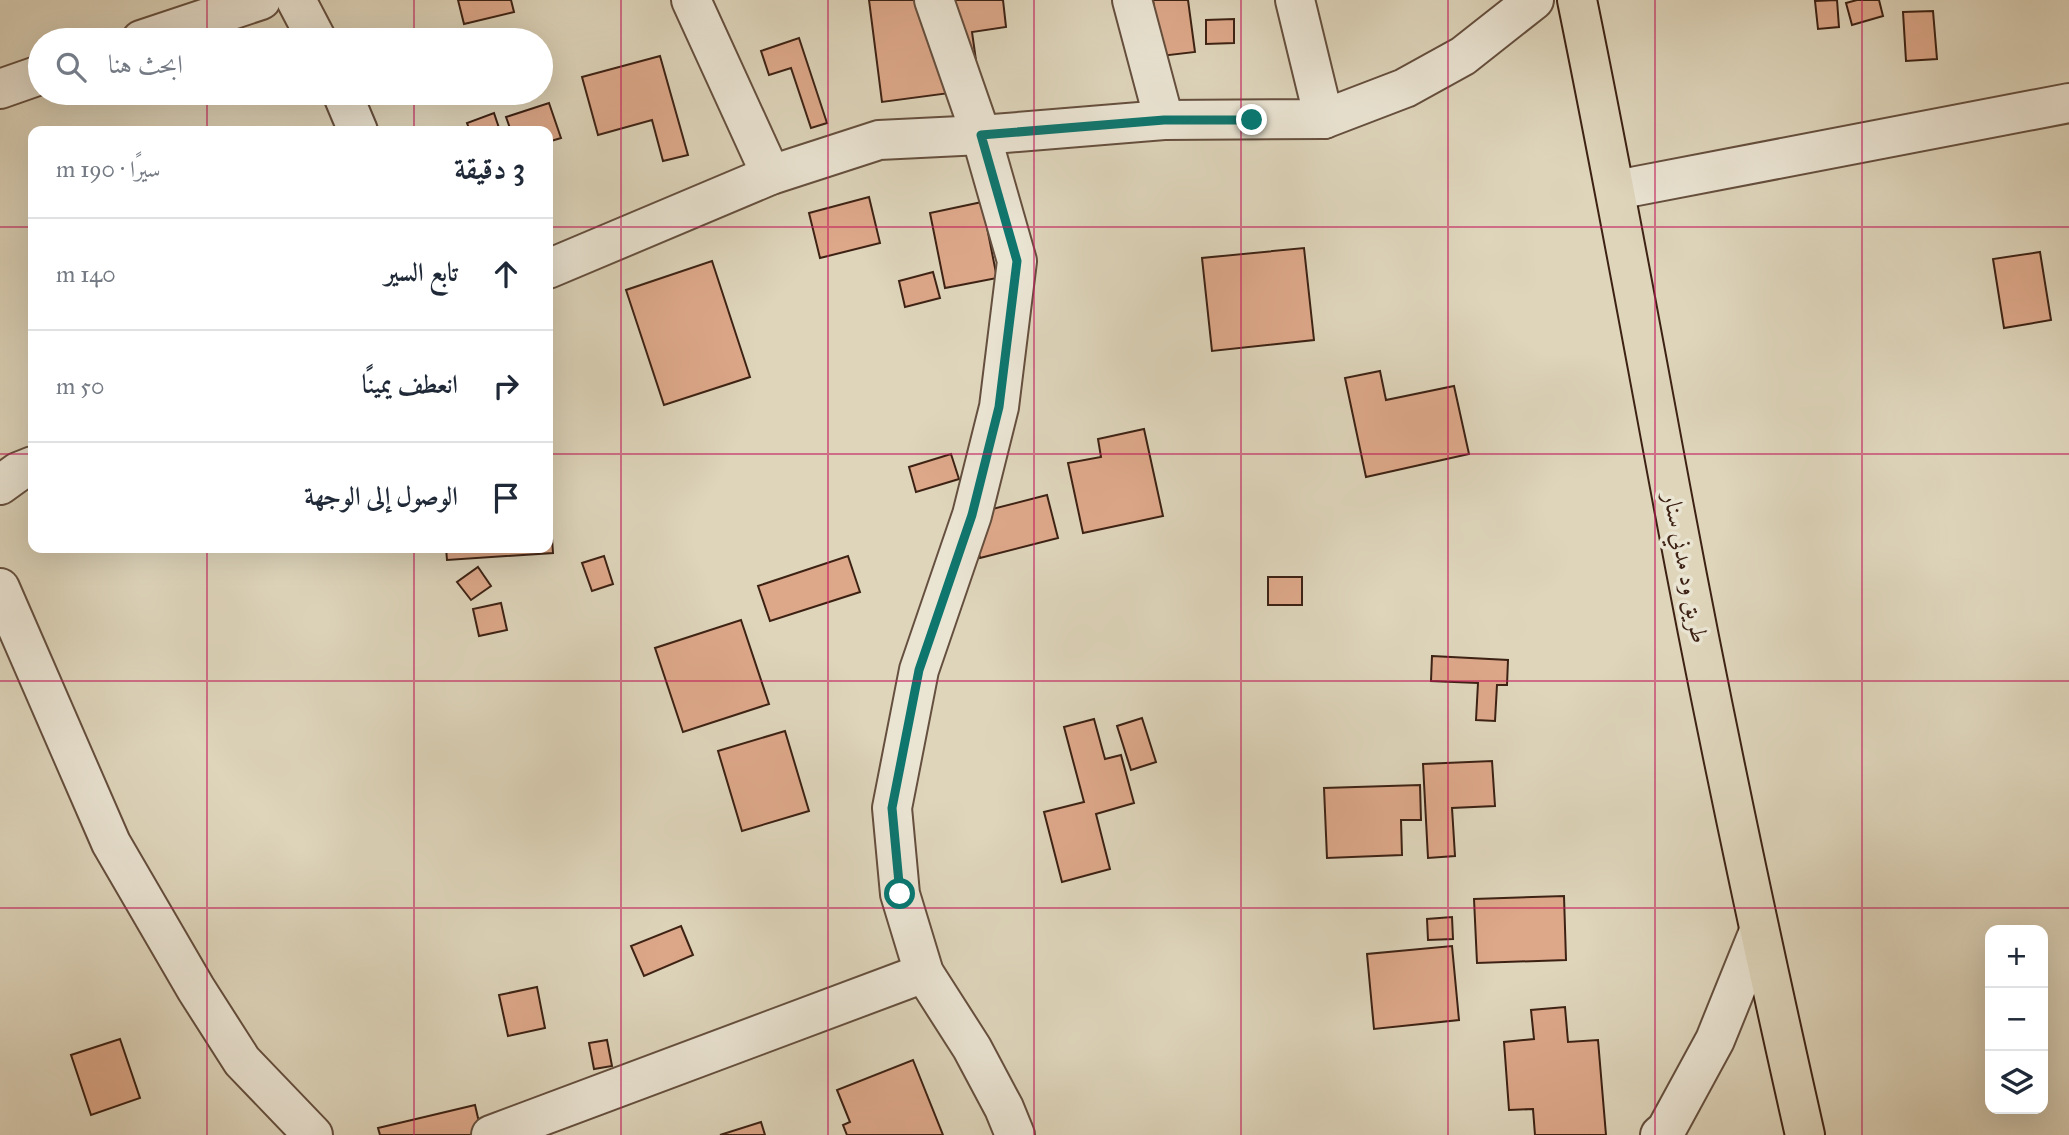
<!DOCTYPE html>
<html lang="ar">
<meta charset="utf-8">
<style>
body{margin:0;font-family:"IM FELL Great Primer",Amiri,serif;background:#f2f2f3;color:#1f2937;direction:rtl}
.controls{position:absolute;right:21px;bottom:21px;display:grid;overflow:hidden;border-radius:14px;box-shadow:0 7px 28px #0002}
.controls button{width:63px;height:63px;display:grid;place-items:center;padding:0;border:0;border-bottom:2px solid #e0e1e3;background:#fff;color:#1f2937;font:35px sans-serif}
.stop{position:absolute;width:21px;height:21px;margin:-16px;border:5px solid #0f766e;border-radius:50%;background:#fff}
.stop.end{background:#0f766e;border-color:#fff;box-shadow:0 2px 7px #0008}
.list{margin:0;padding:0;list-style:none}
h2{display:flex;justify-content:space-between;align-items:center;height:91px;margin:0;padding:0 28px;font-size:30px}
h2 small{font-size:23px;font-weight:400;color:#747a83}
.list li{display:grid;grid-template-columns:46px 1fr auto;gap:21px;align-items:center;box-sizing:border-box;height:112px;padding:0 28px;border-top:2px solid #e0e1e3}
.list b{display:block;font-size:26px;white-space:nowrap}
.list em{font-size:23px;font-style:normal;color:#747a83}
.icon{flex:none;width:38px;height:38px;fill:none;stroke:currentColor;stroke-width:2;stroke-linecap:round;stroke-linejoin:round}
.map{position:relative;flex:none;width:2069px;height:1135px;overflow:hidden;direction:ltr}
.search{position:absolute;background:#fff;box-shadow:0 7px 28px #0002;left:28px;top:28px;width:525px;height:77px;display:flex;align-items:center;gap:18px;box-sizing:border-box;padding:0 24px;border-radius:38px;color:#747a83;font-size:26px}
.panel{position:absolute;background:#fff;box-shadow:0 7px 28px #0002;left:28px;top:126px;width:525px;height:427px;border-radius:14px;direction:rtl}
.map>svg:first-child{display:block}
.building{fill:#dda88a;stroke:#3d2214;stroke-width:2}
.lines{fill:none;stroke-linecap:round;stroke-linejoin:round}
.minor-casing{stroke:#654f3e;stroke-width:42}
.trunk-casing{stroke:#3d2214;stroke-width:42}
.minor{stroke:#eae4d3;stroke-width:38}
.trunk{stroke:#ded5bb;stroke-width:38}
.route{stroke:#0f766e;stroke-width:9}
.grid{fill:none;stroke:#c2185b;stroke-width:2;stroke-opacity:0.55}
.labels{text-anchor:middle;stroke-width:7;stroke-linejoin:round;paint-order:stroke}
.street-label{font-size:24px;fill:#3d2214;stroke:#eae4d3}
</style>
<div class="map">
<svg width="2069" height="1135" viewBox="0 0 2069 1135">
<rect width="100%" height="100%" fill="#ded5bb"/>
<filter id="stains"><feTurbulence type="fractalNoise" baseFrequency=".00286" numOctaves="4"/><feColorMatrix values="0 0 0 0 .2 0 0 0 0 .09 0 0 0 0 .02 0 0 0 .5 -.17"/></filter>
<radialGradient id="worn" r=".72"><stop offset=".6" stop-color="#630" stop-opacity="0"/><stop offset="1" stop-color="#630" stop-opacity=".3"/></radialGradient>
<g class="building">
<polygon points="458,0 511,0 514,12 464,24"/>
<polygon points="869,0 1003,0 1006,27 972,32 980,89 882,102"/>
<polygon points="1153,0 1188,0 1195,52 1161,56"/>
<polygon points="1837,0 1839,27 1818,29 1815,1"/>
<polygon points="1857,0 1879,0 1883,16 1852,25 1846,3"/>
<polygon points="1933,11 1937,59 1906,61 1903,12"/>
<polygon points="1234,19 1234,43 1206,44 1206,20"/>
<polygon points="799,38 827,123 811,128 791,68 769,75 761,51"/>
<polygon points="660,56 688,155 663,161 652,120 598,135 582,77"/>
<polygon points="549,103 561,138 548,142 548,131 511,131 506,117"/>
<polygon points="494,113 500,131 470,131 467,123"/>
<polygon points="869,197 880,243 820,258 809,213"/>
<polygon points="982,202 997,278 945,288 930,213"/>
<polygon points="1304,248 1314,340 1212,351 1202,258"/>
<polygon points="2040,252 2051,320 2004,328 1993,259"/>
<polygon points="712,261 750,377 664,405 626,290"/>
<polygon points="933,272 940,298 905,307 899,281"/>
<polygon points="1380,371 1386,400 1454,386 1469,454 1366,477 1345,378"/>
<polygon points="1144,429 1163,516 1083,533 1068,463 1101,457 1098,439"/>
<polygon points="951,454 959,479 916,492 909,467"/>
<polygon points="1047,495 1058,538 980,558 969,515"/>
<polygon points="548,507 550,507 553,553 447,560 446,548 548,548"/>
<polygon points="604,556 613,584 592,591 582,563"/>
<polygon points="848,556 860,592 770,621 758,586"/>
<polygon points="478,567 491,586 471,600 457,582"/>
<rect x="1268" y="577" width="34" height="28"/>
<polygon points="501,603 507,630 479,636 473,609"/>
<polygon points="741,620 769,704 683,732 655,648"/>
<polygon points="1432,656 1508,660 1507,685 1497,685 1495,721 1476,720 1478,683 1431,681"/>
<polygon points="1142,718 1156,762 1131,770 1117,726"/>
<polygon points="1094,719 1105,759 1121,755 1134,803 1096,814 1110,869 1062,882 1044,812 1084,802 1064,727"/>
<polygon points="785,731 809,811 742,831 718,751"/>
<polygon points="1492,761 1495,806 1452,808 1455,856 1428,858 1423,764"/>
<polygon points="1420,785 1421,820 1401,820 1402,855 1327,858 1324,788"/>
<polygon points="1564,896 1566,960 1477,963 1474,899"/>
<polygon points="1452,917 1453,939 1428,940 1427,919"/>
<polygon points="681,926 693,955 644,976 631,946"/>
<polygon points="1452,946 1459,1020 1374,1029 1367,954"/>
<polygon points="537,987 545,1028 508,1036 499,995"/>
<polygon points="1565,1007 1568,1042 1598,1040 1606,1135 1535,1135 1533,1109 1509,1110 1504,1042 1534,1039 1531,1010"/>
<polygon points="120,1039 140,1098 91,1115 71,1055"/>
<polygon points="607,1040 612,1066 594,1069 589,1043"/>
<polygon points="913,1060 943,1135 847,1135 843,1125 850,1122 837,1090"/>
<polygon points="475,1105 482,1135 380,1135 378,1128"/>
<polygon points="761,1122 765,1135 720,1135"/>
</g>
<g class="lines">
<defs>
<g id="minor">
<polyline points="296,0 317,40"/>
<polyline points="691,0 771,175"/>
<polyline points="934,0 981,135 1017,261 999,407 972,515 919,670 892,808 900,894 924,973 972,1048 1004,1108 1015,1135"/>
<polyline points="1132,0 1164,120"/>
<polyline points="1295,0 1324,119"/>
<polyline points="141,40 261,0"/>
<polyline points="0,89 40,75"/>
<polyline points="342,93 358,131"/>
<polyline points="1616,190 2069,103"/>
<polyline points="548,269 771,175 879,140 981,135 1164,120 1324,119 1405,88 1463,56 1534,0"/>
<polyline points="0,485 18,472 33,466"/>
<polyline points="0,588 111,843 196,989 242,1061 313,1135"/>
<polyline points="491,1135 924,973"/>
<polyline points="1660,1135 1666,1130 1715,1040 1759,931"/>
</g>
<path id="trunk" d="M 1577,0 C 1611,165 1641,331 1672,497 C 1712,711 1757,923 1805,1135"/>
</defs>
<use href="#minor" class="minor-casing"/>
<use href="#trunk" class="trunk-casing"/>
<use href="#minor" class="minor"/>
<use href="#trunk" class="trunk"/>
</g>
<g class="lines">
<polyline class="route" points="900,894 892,808 919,670 972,515 999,407 1017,261 981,135 1164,120 1252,120"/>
</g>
<path class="grid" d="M 207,0 L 207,40M 414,0 L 414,40M 621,0 L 621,1135M 828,0 L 828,1135M 1034,0 L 1034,1135M 1241,0 L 1241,1135M 1448,0 L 1448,1135M 1655,0 L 1655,1135M 1862,0 L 1862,1135M 207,93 L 207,131M 414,93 L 414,131M 0,227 L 33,227M 548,227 L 2069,227M 0,454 L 33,454M 548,454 L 2069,454M 207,548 L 207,1135M 414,548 L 414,1135M 0,681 L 2069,681M 0,908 L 2069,908"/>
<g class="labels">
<g class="street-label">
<text transform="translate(1686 568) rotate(79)" y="8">طريق ود مدني سنار</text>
</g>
</g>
<rect width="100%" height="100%" filter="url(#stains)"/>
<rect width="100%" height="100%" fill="url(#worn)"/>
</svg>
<div class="controls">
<button>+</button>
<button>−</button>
<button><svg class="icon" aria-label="layers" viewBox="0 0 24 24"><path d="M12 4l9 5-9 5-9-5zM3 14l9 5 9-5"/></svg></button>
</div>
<div class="stop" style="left:900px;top:894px"></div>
<div class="stop end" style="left:1252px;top:120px"></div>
<div class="search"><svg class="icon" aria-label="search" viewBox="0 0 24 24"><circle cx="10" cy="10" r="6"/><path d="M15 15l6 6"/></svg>ابحث هنا</div>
<section class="panel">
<h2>3 دقيقة<small>سيرًا · 190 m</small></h2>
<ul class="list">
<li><svg class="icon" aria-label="ahead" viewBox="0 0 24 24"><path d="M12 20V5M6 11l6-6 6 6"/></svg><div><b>تابع السير</b></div><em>140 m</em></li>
<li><svg class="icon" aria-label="right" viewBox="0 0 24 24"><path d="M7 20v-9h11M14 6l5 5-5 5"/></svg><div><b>انعطف يمينًا</b></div><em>50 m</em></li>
<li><svg class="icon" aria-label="arrive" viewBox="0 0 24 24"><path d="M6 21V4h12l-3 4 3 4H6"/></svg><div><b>الوصول إلى الوجهة</b></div></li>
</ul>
</section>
</div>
